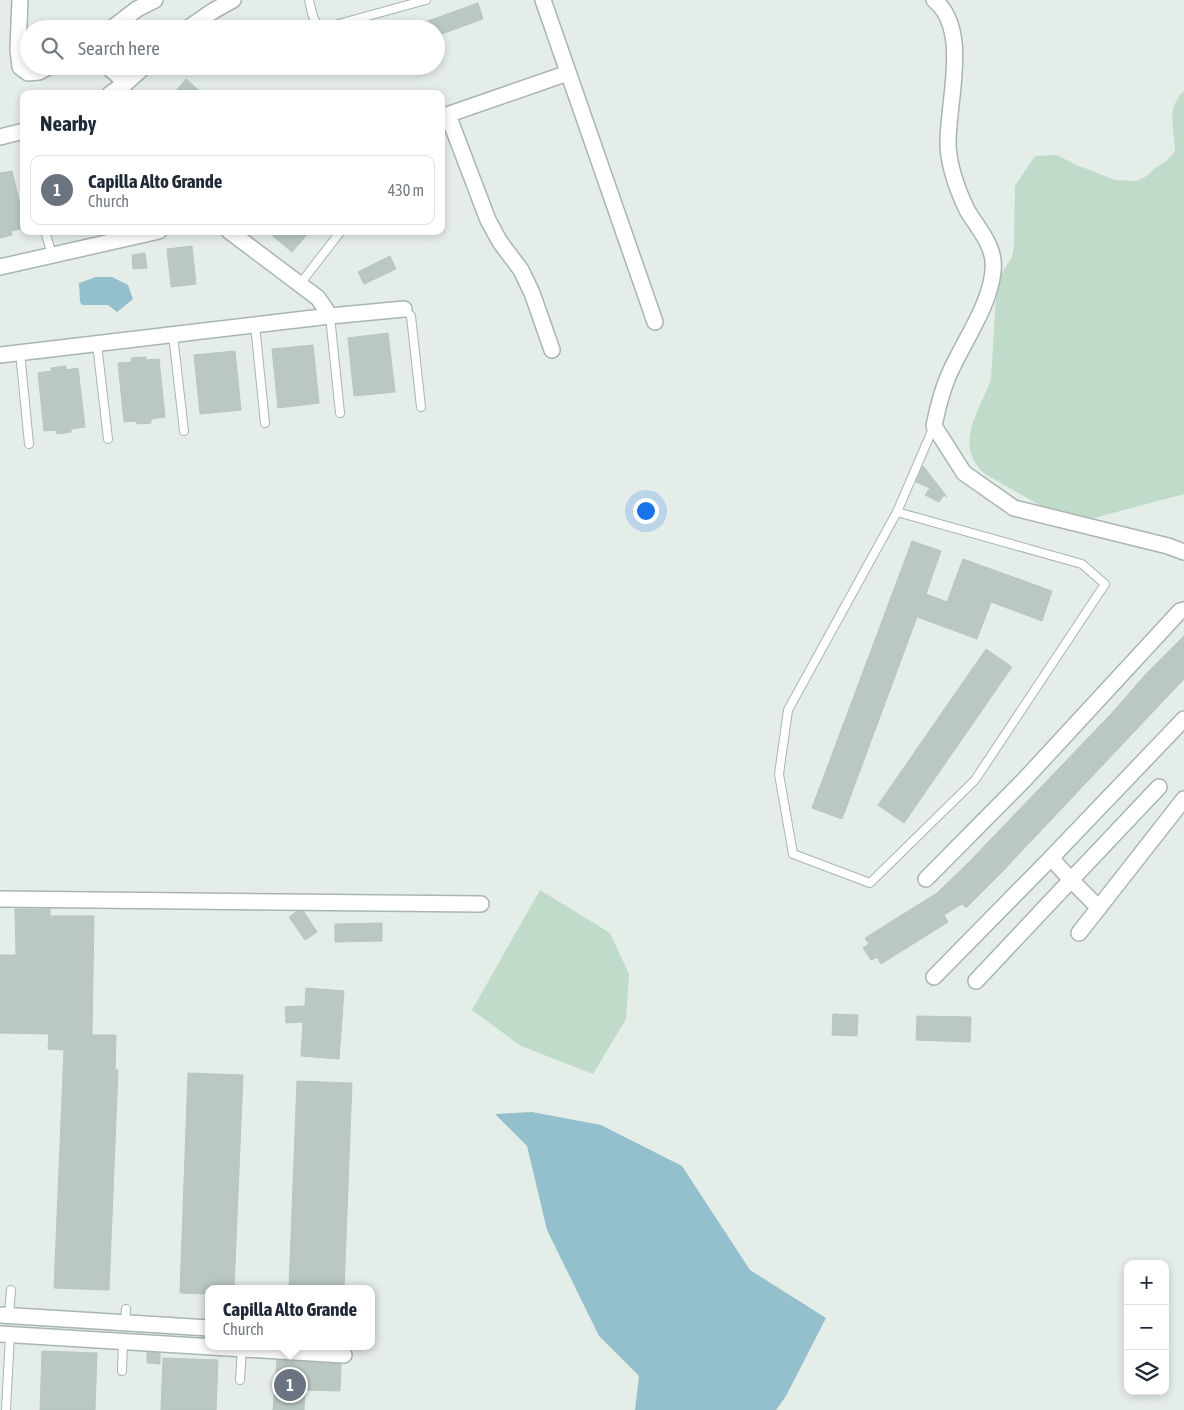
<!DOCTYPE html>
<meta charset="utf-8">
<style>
body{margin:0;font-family:"Asap Condensed",sans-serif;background:#f2f2f3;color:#1f2937}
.controls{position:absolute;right:15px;bottom:15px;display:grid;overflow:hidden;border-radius:10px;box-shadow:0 2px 8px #0003}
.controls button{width:45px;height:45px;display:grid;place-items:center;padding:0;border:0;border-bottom:1px solid #e0e1e3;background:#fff;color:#1f2937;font:25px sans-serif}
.you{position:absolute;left:645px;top:510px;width:18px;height:18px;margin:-12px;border:4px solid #fff;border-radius:50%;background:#1a73e8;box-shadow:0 0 0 8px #1a73e833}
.badge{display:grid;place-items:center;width:32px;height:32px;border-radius:50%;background:#78564e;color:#fff;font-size:16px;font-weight:700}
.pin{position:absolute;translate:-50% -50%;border:2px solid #fff;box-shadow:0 1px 5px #0006}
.popup{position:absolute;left:205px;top:1285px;width:170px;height:65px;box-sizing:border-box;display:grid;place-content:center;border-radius:10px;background:#fff;filter:drop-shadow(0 1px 4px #0005);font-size:16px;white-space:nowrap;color:#747a83}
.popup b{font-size:19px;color:#1f2937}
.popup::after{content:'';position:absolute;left:50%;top:100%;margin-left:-10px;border:10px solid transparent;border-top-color:#fff}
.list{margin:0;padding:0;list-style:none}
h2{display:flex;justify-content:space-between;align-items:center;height:65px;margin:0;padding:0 20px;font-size:21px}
h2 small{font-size:16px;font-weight:400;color:#747a83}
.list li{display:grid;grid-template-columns:32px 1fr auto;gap:15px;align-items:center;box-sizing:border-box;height:70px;margin:0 10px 10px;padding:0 10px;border:1px solid #e0e1e3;border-radius:10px}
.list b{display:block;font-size:19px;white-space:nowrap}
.list p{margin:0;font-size:16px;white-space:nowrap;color:#747a83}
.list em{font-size:16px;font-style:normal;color:#747a83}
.icon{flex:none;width:28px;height:28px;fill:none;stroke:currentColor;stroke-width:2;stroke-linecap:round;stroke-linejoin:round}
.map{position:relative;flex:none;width:1184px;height:1410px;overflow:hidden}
.search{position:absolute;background:#fff;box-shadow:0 2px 8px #0003;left:20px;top:20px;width:425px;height:55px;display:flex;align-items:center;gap:12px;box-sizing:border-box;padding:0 18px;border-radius:28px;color:#747a83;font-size:19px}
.panel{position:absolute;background:#fff;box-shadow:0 2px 8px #0003;left:20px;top:90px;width:425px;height:145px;border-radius:10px}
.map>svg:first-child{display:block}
.green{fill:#c0dbc9}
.water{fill:#93c0cc}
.building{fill:#bac7c2;stroke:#b8c6c0}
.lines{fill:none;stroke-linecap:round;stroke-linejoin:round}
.service-casing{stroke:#a8b5b0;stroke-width:10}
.minor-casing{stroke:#a8b5b0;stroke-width:18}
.service{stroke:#fff;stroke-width:8}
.minor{stroke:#fff;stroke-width:15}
</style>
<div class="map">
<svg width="1184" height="1410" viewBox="0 0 1184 1410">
<rect width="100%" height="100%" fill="#e5ede9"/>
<g class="green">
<path d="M 1184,91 L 1184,494 L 1094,518 L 1064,519 L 985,474 C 952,445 980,411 991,379 L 997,280 L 1012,257 L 1014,247 L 1015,186 L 1035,156 L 1057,155 L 1074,164 L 1115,180 L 1137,181 L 1147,176 L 1155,168 L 1165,162 L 1175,152 C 1175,129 1165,109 1184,91 Z"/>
<polygon points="540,890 610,933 629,974 626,1019 593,1074 521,1046 472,1010"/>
</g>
<g class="water">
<polygon points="96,277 112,277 128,285 133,299 117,312 108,305 82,305 80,302 79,283"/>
<polygon points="532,1112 601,1125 682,1166 750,1270 826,1318 786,1396 776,1410 635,1410 639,1376 599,1336 547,1230 527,1146 495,1114"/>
</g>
<g class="building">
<polygon points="478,3 483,19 436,36 436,29 411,29 411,27"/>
<polygon points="186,79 203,94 173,94"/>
<polygon points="12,171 24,221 24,228 11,231 12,235 0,238 0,173"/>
<polygon points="267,231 310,231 292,252"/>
<polygon points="192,246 196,284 171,287 167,249"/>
<polygon points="145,253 147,268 133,269 132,255"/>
<polygon points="390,256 396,269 364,284 358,272"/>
<polygon points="388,333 395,392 354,396 348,338"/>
<polygon points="313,345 319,403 278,408 272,349"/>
<polygon points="235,351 241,410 200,414 194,355"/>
<polygon points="146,357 146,360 159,359 165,417 151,419 151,423 137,424 136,421 124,422 118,363 132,362 131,358"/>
<polygon points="66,366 66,370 78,368 85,427 71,429 71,432 57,434 56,430 44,431 38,373 52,371 51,368"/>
<polygon points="923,466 941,489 947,497 944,495 939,502 925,495 930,488 916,482"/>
<polygon points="912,541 941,551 926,594 947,602 963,559 1052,591 1042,621 991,602 977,639 917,617 842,819 812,808"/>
<polygon points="1184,636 1184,679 1001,873 966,908 962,904 944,915 948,922 881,964 877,957 871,960 863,948 869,944 865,938 937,893 968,863 1111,714 1145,675"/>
<polygon points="986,649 1012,667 904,823 878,805"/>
<polygon points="15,909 50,909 50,916 94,916 92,1035 116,1035 115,1069 118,1070 109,1290 54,1288 64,1050 48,1049 49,1034 0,1033 0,955 16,955"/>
<polygon points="297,911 304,912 317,932 305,940 289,917"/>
<polygon points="382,923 382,941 335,942 335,924"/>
<polygon points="306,988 344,991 339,1059 301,1056 303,1022 286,1023 285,1007 305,1006"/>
<polygon points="833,1014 858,1015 857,1036 832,1035"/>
<polygon points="917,1016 971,1017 970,1042 916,1040"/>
<polygon points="188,1073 243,1075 234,1289 205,1289 205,1294 180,1293"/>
<polygon points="297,1081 352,1083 344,1289 289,1289"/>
<polygon points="42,1351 97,1353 95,1410 40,1410"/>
<polygon points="147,1352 160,1353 160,1364 147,1363"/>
<polygon points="163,1358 218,1360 216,1410 161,1410"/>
<polygon points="277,1360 341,1364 340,1391 305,1390 304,1410 273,1410"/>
</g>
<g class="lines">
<defs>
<g id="service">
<path d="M 309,0 C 312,11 312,24 324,28 L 426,0"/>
<polyline points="45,231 52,255"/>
<polyline points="300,284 341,231"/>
<polyline points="404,309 411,316 421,407"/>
<polyline points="330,316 340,413"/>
<polyline points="255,325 265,423"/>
<polyline points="173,335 184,431"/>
<polyline points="97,344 108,439"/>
<polyline points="20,352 29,444"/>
<polyline points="897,512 1082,564 1105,584 975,780 870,883 793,854 779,774 788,710 897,512 934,426"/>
<polyline points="9,1315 11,1290"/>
<polyline points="125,1323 126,1309"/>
<polyline points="122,1371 123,1342"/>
<polyline points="240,1380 242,1349"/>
<polyline points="6,1410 10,1335"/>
</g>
<g id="minor">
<polyline points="20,0 18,49 20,67 28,73 39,72 50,66"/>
<polyline points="543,0 655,322"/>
<path d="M 934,0 C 971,29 947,104 948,145 C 949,168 957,189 967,210 C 978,229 996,246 993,271 C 990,304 966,338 952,368 C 943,386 938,406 934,426 L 964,473 L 1014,508 L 1168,546 L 1184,552"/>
<polyline points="111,29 137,9 155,0"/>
<polyline points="187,29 213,11 233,0"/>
<polyline points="107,66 126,83"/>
<polyline points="110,94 126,83 145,66"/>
<polyline points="448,115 488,220 500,242 521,270 532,293 552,350"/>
<polyline points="441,117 568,73"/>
<polyline points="0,137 24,131"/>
<polyline points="229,231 318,298 330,316"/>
<polyline points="0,267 159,231"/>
<polyline points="0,355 330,316 404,309"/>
<polyline points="926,879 1025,779 1180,611 1184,610"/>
<polyline points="0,899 481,904"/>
<polyline points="1099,908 1071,880 1159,787"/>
<polyline points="1079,933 1184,799"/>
<polyline points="934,977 1051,858"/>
<polyline points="976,981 1071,880 1051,858 1184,719"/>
<polyline points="0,1315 209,1328"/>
<polyline points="0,1334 344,1355"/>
</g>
</defs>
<use href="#service" class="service-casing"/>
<use href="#minor" class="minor-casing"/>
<use href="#service" class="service"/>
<use href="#minor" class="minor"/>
</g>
</svg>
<div class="controls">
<button>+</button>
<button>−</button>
<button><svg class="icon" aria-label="layers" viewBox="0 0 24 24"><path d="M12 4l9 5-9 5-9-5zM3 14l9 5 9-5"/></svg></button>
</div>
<div class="you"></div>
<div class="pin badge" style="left:290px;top:1385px;background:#6b7280">1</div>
<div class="popup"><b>Capilla Alto Grande</b>Church</div>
<div class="search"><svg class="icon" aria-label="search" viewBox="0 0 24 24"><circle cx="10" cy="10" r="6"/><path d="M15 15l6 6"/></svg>Search here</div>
<section class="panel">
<h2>Nearby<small></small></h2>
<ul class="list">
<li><span class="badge" style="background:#6b7280">1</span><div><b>Capilla Alto Grande</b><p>Church</p></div><em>430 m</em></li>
</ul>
</section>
</div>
